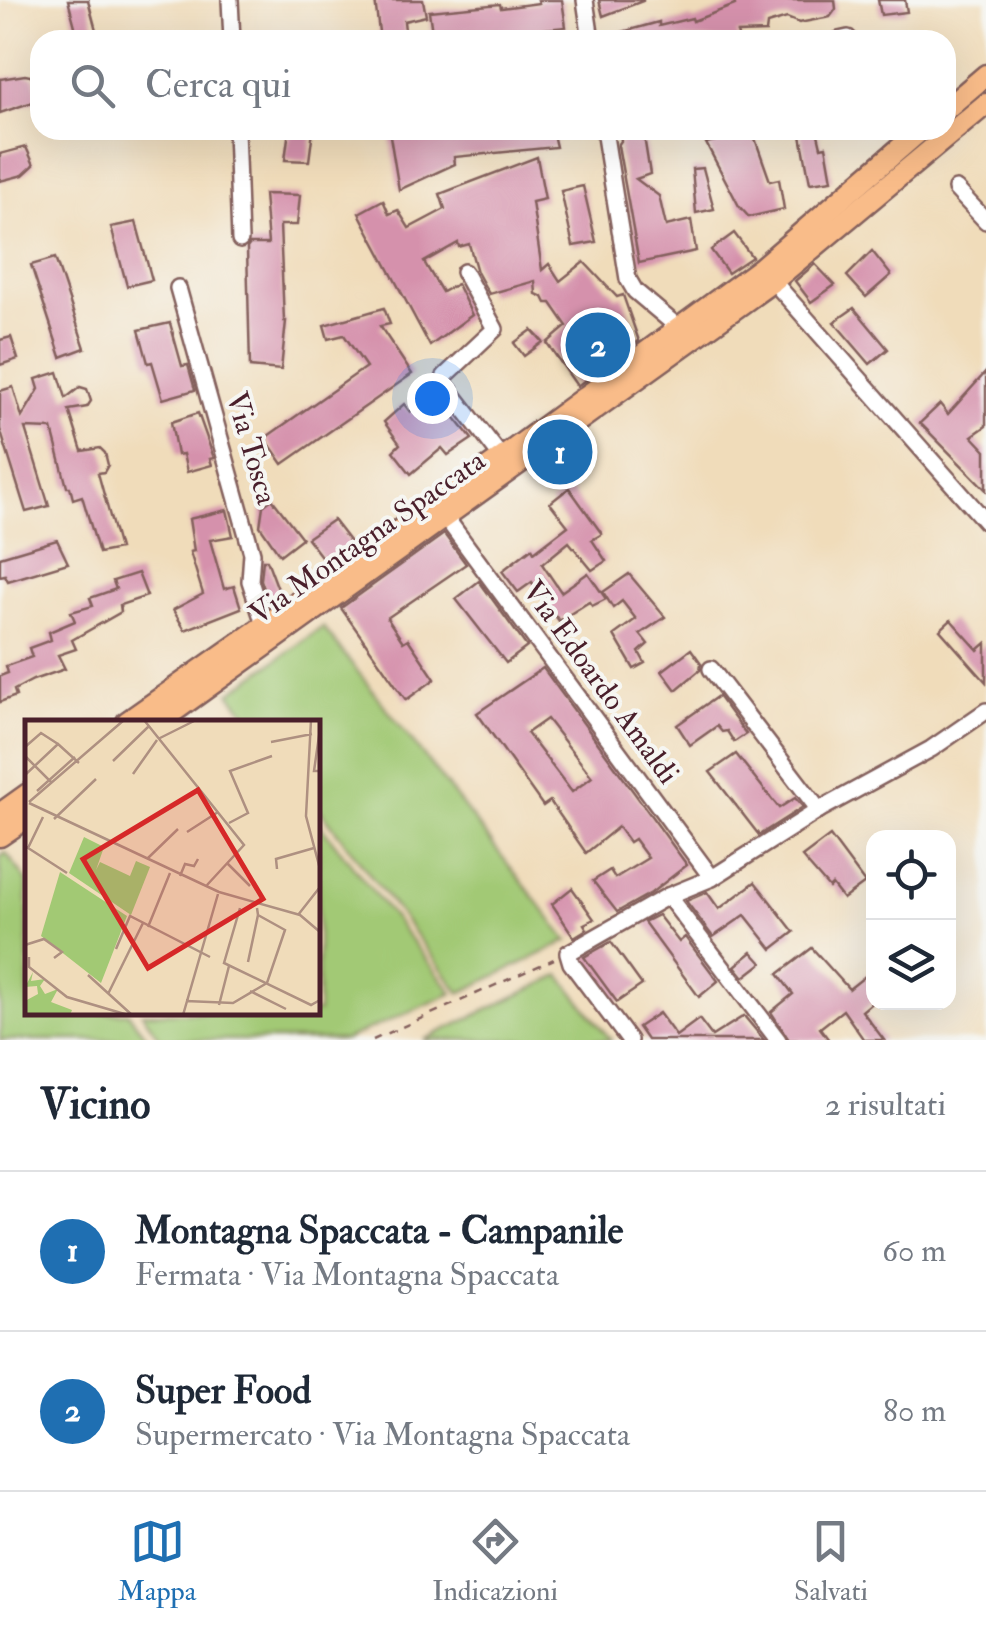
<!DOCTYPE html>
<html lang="it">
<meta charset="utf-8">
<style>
body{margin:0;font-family:"IM FELL Double Pica",serif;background:#f6f6f7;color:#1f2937}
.controls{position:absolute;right:30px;bottom:30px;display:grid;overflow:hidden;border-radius:20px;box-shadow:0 10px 40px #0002}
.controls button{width:90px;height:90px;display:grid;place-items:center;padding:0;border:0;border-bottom:2px solid #e0e1e3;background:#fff;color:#1f2937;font:50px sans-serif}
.you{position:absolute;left:432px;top:398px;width:35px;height:35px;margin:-25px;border:8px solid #fff;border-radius:50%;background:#1a73e8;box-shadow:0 0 0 15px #1a73e833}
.badge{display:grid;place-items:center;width:65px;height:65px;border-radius:50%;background:#1f6fb2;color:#fff;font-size:32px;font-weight:700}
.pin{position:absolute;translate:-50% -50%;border:5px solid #fff;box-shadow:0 2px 10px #0006}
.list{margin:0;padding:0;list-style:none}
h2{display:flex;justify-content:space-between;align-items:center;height:130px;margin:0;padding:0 40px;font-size:42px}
h2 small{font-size:32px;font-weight:400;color:#747a83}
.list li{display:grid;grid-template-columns:65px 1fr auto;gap:30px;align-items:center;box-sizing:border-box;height:160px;padding:0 40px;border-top:2px solid #e0e1e3}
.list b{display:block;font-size:38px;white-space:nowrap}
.list p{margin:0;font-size:32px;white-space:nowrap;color:#747a83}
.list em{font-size:32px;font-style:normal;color:#747a83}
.icon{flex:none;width:55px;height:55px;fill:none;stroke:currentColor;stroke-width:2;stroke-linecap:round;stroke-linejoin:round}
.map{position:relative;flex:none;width:986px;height:1040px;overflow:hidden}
.search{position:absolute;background:#fff;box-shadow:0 10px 40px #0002;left:30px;right:30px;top:30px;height:110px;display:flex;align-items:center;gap:25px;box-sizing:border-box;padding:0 35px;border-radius:30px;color:#747a83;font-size:38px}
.sheet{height:450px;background:#fff}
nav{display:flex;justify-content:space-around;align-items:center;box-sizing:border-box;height:140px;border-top:2px solid #e0e1e3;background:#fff;font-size:28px;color:#747a83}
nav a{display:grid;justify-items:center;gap:5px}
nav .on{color:#1f6fb2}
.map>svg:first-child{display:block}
.green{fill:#a2c974;stroke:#767450;stroke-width:2.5}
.building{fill:#d591ac;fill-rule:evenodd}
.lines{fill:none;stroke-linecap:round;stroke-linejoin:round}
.minor-casing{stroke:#84615d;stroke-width:20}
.major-casing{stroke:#84615d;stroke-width:25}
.path{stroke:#84615d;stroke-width:2.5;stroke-dasharray:8 8;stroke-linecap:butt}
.minor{stroke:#fff;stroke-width:15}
.major{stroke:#f9bc89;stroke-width:20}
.labels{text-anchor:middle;stroke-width:8;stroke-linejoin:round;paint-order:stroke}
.street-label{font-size:30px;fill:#4a1f2b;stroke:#f6f6f2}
.inset-road{fill:none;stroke:#ae9081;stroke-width:2.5}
.view{fill:#d62828;fill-opacity:0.15;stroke:#d62828;stroke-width:5}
.inset-edge{fill:none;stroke:#4a1f2b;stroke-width:5}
</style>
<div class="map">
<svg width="986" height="1040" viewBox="0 0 986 1040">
<rect width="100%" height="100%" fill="#f6f6f2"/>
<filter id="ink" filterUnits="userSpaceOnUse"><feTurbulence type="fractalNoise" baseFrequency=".01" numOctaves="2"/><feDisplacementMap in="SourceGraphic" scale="20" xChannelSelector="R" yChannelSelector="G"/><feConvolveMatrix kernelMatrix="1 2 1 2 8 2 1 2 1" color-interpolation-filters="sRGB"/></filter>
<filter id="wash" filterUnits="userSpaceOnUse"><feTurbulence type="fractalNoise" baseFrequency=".0048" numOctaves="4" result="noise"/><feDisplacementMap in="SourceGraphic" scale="40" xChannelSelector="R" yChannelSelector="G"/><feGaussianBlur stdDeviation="2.25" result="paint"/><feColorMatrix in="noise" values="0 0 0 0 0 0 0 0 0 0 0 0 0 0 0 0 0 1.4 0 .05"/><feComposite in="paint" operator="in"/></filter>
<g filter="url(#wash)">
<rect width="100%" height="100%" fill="#f0dcba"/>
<g class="green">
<polygon points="323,627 568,941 460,993 318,807 318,722 253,722 230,693"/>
<polygon points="318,822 453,993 345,1040 161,1040 142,1013 318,1012"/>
<polygon points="6,853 27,881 28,1012 128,1013 149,1040 0,1040 0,857"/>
<polygon points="560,975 611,1040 424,1040"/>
</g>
<g id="blocks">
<g class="building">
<polygon points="68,0 88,0 97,34 77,34"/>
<polygon points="375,0 423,0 426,16 404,21 406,40 380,40"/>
<polygon points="538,0 562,0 566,27 433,40 429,11 500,4 501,8 539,3"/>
<polygon points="599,0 643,0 643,1 603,16"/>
<polygon points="734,0 835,0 836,9 830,17 799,23 787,18 767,24 766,32 737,33 739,40 609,40 608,36 659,22 659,26 692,18 693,21 735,5"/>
<polygon points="878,0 905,0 907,12 881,15"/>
<polygon points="25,75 35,77 39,100 0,113 0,79"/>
<polygon points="289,130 313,130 309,161 285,160"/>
<polygon points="389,130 552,130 556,147 454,157 455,164 399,190"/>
<polygon points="620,130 643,130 650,174 636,179 659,196 666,226 691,220 696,251 639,263 618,145 621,141"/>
<polygon points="725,130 752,130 770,181 779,179 784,209 749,217 739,206 706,143 728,138"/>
<polygon points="800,130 817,130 821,147 826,146 832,180 810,183"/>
<polygon points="26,147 34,165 23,175 0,181 0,154"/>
<polygon points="537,157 545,199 532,202 542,270 549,264 560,281 584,262 617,297 623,295 639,341 577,386 547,343 567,326 551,303 546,303 543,297 536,294 535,281 489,294 477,272 469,244 459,247 458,243 424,262 442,292 457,284 472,315 430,346 359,213 383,200 389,214 398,210 409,228 445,209 440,194"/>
<polygon points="703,168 714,209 696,213 692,169"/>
<polygon points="583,186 596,242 573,246 561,191"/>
<polygon points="264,194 300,195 297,225 280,225 284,321 286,321 281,370 250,367 247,248 250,244 268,244"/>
<polygon points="136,222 152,280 127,286 111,227"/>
<polygon points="734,233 752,257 728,273 711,250"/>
<polygon points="872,251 891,275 866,297 847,276"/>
<polygon points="55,258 85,348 61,357 31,265"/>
<polygon points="815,264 835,285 811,302 795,281"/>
<polygon points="384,308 390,324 380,326 412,374 283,464 265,438 366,367 344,335 328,339 324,325"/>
<polygon points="854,308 888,349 870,364 834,322"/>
<polygon points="170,323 182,366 188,365 195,390 163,399 152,362 148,363 139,330"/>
<polygon points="532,330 543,342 524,356 514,343"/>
<polygon points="11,337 18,359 0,365 0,340"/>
<polygon points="58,372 66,398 80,387 87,389 91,401 87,407 69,410 82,451 100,448 105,453 108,465 104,472 98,473 119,549 99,553 82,496 73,499 70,487 67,487 52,429 25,428 49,506 26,512 0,429 0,391 13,387 22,417 39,389 36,379"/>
<polygon points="986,372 986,426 972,436 986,451 986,490 920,423 940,404 948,414"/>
<polygon points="434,392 472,439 448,455 442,448 411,474 393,451 400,444 384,422 404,404 410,412"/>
<polygon points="198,413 214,458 210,459 212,465 187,472 183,454 177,455 171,422"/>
<polygon points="569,488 602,534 592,540 606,561 592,570 569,542 542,564 561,592 588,573 606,599 592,606 589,602 559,621 532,582 518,592 502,571 532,548 534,552 568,526 550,503"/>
<polygon points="272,499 302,538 280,555 260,526 263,506"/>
<polygon points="227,510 233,536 210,540 224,589 234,586 241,608 185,630 173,610 203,594 190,552 194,551 189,519"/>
<polygon points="333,520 353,546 327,564 307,538"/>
<polygon points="444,534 466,564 387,618 403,642 408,639 435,679 406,700 341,608"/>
<polygon points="57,540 68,563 8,581 5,575 0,576 0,557"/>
<polygon points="263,560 267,560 281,597 269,604 261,580"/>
<polygon points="138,573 147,596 120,605 121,612 72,640 76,649 58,655 65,669 33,680 14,690 16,696 0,702 0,676 8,673 6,666 32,657 29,648 51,640 49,632 75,621 71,612 93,606 90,598 116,589 113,581"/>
<polygon points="629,574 665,617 640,634 648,644 639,652 645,663 634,669 614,635 636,619 622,601 613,608 603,592"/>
<polygon points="479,581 527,647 506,663 456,599"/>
<polygon points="951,620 978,650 986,643 986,682 940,630"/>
<polygon points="691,649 701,663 700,670 676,690 662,671"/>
<path d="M 543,668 L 687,865 L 651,893 L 617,912 L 593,881 L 610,870 L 615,878 L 648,858 L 634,839 L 629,842 L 618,827 L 586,853 L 550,801 L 543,806 L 477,713 ZM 547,719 L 592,777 L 572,792 L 527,733 Z"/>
<polygon points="718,696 746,734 734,742 727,731 722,732 717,726 690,745 677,725"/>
<polygon points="736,754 779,808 795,798 803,807 759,835 710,772"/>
<polygon points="830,836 865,883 843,899 832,885 829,888 802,857"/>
<polygon points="755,882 794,932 772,949 745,915 713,937 686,901 707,892 719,909"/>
<polygon points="572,888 594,919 584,924 587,929 574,937 552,904"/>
<polygon points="658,915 679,942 685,937 718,981 699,997 644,922"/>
<polygon points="611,942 642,985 617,1002 584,957"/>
<polygon points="812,948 849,989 874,969 874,1001 862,1011 884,1040 864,1040 843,1010 820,1028 829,1040 789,1040 771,1012 793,994 778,974"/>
<polygon points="752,952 762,963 744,977 735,966"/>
<polygon points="659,1013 676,1036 699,1019 712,1036 744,1016 764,1040 647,1040 638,1027"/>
</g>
</g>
</g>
<g filter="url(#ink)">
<use href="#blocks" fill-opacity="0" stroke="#84615d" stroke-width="2.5"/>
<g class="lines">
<defs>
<g id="minor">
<polyline points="230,0 232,40"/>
<polyline points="585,0 591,40"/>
<polyline points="839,40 848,38"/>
<polyline points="236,130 240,240"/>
<polyline points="604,130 628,279 635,291 679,328"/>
<polyline points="956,189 986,221"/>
<polyline points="464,272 495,329 445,376 444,383 502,458"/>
<polyline points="773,281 986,522"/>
<polyline points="178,288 252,553 250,581 264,624"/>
<polyline points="446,518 712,878"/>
<polyline points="711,669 819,810"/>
<polyline points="668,896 778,1040"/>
<polyline points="629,1040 571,963 568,953 668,896 712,878 819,810 931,749 986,711"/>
</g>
<g id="major">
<polyline points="946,109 986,75"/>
<polyline points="127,722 502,458 761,268 921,130"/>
<polyline points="159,722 773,281 986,104"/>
<polyline points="0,814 28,794"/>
<polyline points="0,836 28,817"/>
</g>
</defs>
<use href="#minor" class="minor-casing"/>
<use href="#major" class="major-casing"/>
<polyline class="path" points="373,1040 554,959"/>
<use href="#minor" class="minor"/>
<use href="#major" class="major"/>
</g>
</g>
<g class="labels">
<g class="street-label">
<text transform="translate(252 448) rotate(74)" y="10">Via Tosca</text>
<text transform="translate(367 537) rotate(-35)" y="10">Via Montagna Spaccata</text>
<text transform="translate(601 682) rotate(54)" y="10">Via Edoardo Amaldi</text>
</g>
</g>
<g transform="translate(25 720)">
<rect width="295" height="295" fill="#f0dcba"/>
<path d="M 59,117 L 79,127 L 71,150 L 75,142 L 105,156 L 111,141 L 125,147 L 106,195 L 44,153 ZM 35,152 L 102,196 L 76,263 L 16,216 ZM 8,252 L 6,261 L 20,259 L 15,266 L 20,274 L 33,269 L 26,282 L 47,290 L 45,295 L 0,295 L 0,281 L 13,274 L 12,266 L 0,267 Z" fill="#a2c974"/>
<path class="inset-road" d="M 119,0 L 219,125 L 182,165M 286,0 L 281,96 L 295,149M 295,9 L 289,51 L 295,51M 133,19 L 171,0M 246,22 L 287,14M 0,27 L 16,13 L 33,24M 0,36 L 26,62M 88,41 L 123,7M 108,54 L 132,20M 0,55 L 33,24 L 54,43M 12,71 L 50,37M 4,82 L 99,0M 4,83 L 194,172 L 275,195 L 295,212M 29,99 L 71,59M 204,103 L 223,93 L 205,51 L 247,36M 162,112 L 193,92M 0,126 L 42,153M 3,128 L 18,97M 123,138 L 153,109M 202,143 L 225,166M 252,149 L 251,139 L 289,128M 155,156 L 160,144 L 169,146 L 173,139M 215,188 L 199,243 L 286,285 L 295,280M 273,195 L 295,167M 123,207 L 145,153M 0,225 L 19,219 L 37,232 L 29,238M 91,229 L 105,196 L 185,237M 4,237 L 4,247 L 42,277 L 103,295M 223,242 L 233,195M 63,255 L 107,295M 225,271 L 261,289M 83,274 L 118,203M 161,281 L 208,283 L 242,263 L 260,210 L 233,195 L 232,188M 194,285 L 204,246M 158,295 L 193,174"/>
<path class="view" d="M 173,70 L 238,179 L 123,248 L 58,139 Z"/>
<rect width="295" height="295" class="inset-edge"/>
</g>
</svg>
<div class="controls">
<button><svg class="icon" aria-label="locate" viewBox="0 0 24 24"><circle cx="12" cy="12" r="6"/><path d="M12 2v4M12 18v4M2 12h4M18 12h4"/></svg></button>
<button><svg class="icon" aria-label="layers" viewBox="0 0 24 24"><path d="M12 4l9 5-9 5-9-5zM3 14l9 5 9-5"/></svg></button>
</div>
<div class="you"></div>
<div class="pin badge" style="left:560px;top:452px">1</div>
<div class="pin badge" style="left:598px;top:345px">2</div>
<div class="search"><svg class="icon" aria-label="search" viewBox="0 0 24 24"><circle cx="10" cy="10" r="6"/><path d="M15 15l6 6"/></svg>Cerca qui</div>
</div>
<section class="sheet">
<h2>Vicino<small>2 risultati</small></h2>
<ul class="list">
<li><span class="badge">1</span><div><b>Montagna Spaccata - Campanile</b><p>Fermata · Via Montagna Spaccata</p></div><em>60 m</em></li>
<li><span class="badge">2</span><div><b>Super Food</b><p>Supermercato · Via Montagna Spaccata</p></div><em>80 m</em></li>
</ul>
</section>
<nav>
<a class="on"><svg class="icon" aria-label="map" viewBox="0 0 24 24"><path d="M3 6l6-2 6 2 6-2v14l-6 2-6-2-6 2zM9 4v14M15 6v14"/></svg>Mappa</a>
<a><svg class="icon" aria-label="directions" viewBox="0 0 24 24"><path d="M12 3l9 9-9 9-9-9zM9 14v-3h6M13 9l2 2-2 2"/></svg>Indicazioni</a>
<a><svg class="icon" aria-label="saved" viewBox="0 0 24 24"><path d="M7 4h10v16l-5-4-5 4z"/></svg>Salvati</a>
</nav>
